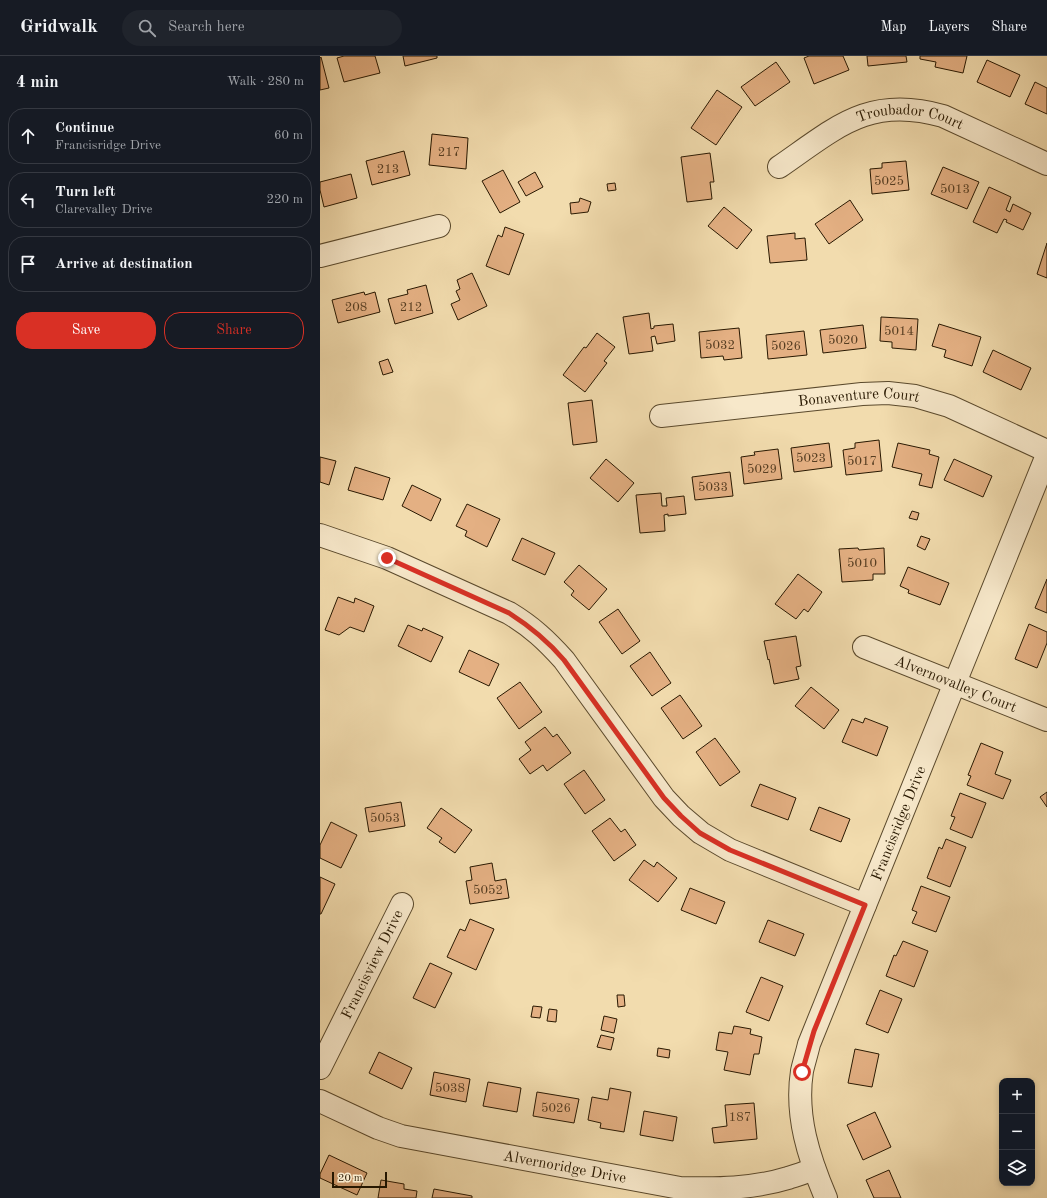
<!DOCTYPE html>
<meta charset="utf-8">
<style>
body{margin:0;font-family:"Old Standard TT",serif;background:#20242c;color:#f1f3f6}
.controls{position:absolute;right:12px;bottom:12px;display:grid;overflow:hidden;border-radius:8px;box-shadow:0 2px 6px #0003}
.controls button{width:36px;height:36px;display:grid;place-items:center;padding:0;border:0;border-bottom:1px solid #363941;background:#171b24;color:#f1f3f6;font:20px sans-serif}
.scale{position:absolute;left:12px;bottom:10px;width:55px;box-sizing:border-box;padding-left:4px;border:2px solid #281801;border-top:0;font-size:11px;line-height:14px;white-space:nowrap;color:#281801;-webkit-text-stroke:3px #f7e8ca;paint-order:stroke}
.stop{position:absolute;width:12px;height:12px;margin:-9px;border:3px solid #d93025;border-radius:50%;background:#fff}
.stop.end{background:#d93025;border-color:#fff;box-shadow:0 1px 4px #0008}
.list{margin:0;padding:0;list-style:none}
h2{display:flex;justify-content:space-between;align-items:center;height:52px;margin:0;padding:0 16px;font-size:17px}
h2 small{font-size:13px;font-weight:400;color:#9ea1a6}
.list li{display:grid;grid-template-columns:26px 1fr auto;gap:12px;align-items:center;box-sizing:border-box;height:56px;margin:0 8px 8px;padding:0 8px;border:1px solid #363941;border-radius:16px}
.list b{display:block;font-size:15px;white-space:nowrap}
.list p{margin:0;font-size:13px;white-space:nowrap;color:#9ea1a6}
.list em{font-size:13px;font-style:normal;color:#9ea1a6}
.actions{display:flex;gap:8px;padding:12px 16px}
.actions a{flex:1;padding:9px 0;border:1px solid #d93025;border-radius:16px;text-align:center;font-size:14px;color:#d93025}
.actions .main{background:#d93025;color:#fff}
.icon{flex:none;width:22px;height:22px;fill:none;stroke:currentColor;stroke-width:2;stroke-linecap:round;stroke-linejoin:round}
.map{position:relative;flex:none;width:727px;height:1142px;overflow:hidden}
header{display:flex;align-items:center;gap:24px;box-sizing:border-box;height:56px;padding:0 20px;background:#171b24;border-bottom:1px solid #363941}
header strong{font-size:19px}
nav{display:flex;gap:22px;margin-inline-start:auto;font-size:14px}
.search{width:280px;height:36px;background:#20242c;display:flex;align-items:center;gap:10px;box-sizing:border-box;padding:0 14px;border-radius:22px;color:#9ea1a6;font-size:15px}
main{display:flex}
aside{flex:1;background:#171b24}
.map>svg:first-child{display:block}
.building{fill:#e4b083;stroke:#281801}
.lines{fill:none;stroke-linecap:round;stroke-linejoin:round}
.minor-casing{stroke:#5a492c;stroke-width:24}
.minor{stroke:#f7e8ca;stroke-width:22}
.route{stroke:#d93025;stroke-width:5}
.labels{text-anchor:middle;stroke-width:3;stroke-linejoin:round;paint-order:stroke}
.number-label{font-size:13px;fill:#573e22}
.street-label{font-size:15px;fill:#281801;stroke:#f7e8ca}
</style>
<header>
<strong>Gridwalk</strong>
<div class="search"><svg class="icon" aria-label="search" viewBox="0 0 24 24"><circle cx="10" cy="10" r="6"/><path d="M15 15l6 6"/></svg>Search here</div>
<nav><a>Map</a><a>Layers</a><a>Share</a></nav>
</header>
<main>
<aside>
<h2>4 min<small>Walk · 280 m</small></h2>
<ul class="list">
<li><svg class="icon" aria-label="ahead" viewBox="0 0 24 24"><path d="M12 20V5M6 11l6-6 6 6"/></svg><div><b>Continue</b><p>Francisridge Drive</p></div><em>60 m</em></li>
<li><svg class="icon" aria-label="left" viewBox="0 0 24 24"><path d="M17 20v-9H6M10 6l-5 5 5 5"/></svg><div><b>Turn left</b><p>Clarevalley Drive</p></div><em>220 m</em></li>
<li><svg class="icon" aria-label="arrive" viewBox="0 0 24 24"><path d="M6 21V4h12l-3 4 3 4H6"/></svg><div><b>Arrive at destination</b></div></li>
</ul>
<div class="actions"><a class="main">Save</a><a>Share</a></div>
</aside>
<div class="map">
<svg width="727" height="1142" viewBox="0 0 727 1142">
<rect width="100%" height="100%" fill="#f2dcae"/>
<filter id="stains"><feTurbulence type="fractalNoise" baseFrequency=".005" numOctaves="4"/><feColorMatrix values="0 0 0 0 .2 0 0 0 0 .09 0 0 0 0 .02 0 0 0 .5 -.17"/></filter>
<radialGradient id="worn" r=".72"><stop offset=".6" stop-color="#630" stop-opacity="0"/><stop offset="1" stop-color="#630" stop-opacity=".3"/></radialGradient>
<g class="building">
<polygon points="24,0 55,0 60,17 24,26 17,2"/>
<polygon points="83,0 117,0 117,2 85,10"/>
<polygon points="489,0 523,0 529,14 494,28 484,2"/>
<polygon points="547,0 586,0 587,6 548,10"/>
<polygon points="600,0 647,0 643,17 615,11 616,6 600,3"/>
<polygon points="1,1 9,32 0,34 0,2"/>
<polygon points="667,4 700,19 690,41 657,26"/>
<polygon points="456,6 470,26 435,50 421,31"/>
<polygon points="715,26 727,32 727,58 705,48"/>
<polygon points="397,34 422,51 396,89 371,72"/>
<polygon points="112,78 148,82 146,113 109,109"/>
<polygon points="84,95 90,119 52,129 46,105"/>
<polygon points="390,97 394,126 390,126 392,143 367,146 361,101"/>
<polygon points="586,105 589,134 552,138 550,113 562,112 562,107"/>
<polygon points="623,111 659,126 647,153 611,138"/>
<polygon points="183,114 200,146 180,157 162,125"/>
<polygon points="215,116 223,131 206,140 198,126"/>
<polygon points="31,118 37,142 4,151 0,134 0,126"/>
<polygon points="295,127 296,134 288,135 287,128"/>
<polygon points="669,131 691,141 686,154 690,156 693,148 711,157 703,174 686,166 687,164 684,163 677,177 653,166"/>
<polygon points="260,142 271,146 268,156 251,158 250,147 259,146"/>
<polygon points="530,144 543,164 509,188 495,168"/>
<polygon points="404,151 432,174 417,193 388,170"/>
<polygon points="185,171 204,178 189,219 166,210 178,179 182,181"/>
<polygon points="475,177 475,183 485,182 487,204 450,207 447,180"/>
<polygon points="727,187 727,222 717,218"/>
<polygon points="152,217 167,250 138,264 131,248 140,244 136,235 140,233 137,224"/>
<polygon points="106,229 113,257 75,268 68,243 88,238 87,234"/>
<polygon points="44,236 45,239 55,236 60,256 18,267 12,244"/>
<polygon points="329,257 331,273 334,272 334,270 353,268 355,285 337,288 335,280 331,281 333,295 309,298 303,261"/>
<polygon points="561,261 598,263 596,294 572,292 572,286 560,285"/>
<polygon points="619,268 661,281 652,310 624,301 626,294 612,290"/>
<polygon points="543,269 546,292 503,297 500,274"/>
<polygon points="419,272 422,302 404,304 403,300 381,302 379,276"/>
<polygon points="484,275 487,299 448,303 446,279"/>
<polygon points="277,277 295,291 284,305 287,307 265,336 243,319 264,291 266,292"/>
<polygon points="673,294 711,312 701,334 663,316"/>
<polygon points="68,303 73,316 63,319 59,306"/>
<polygon points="272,344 277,386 253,389 248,347"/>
<polygon points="559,384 562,415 526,419 523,394 535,392 535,387"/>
<polygon points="509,387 512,411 474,416 471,392"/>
<polygon points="578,387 610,394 609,398 619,401 612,432 599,429 602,418 572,411"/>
<polygon points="458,393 462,423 424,428 421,401 435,399 434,396"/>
<polygon points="0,401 16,405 9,429 0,426"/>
<polygon points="286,403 314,427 298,446 270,422"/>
<polygon points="634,403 672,420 663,441 624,424"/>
<polygon points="35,411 70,422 63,444 28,434"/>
<polygon points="410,416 413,440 375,444 372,421"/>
<polygon points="92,429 121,443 111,465 82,450"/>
<polygon points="341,437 342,450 347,450 346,442 364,440 366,458 348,460 348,458 344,459 345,475 320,477 316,439"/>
<polygon points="147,448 180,463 167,491 145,480 147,475 136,470"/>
<polygon points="592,455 599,457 597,464 589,462"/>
<polygon points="601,480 610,483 605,494 597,490"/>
<polygon points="202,482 235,497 225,519 192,504"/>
<polygon points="538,492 539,494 564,492 565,518 553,518 553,524 522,526 519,493"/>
<polygon points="259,509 287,533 269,554 251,539 254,535 244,526"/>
<polygon points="588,511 629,527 620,549 588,537 589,534 580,530"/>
<polygon points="478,518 502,536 488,556 484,553 476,563 455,548"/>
<polygon points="727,523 727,557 715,552"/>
<polygon points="18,541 34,547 35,542 54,550 44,576 30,571 19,579 5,574"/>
<polygon points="298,553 320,585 302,598 279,566"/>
<polygon points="709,568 727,576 727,587 717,612 695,603"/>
<polygon points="88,569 102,575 103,572 123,581 111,606 78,590"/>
<polygon points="476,580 481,610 476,611 479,623 454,628 449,603 448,604 444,585"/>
<polygon points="149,594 179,608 169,630 139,616"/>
<polygon points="330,596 351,627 332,640 310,610"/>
<polygon points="200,626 222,656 199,673 177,642"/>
<polygon points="491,631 519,654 504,673 475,650"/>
<polygon points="360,639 382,670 363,683 341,652"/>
<polygon points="545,662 568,671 557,700 522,686 532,663 543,667"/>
<polygon points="225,671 233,681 237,678 251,697 227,715 223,709 210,718 199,703 211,694 205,686"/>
<polygon points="395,682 420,716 400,730 376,696"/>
<polygon points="661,687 683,696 675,718 691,724 683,743 647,729 651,720 648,719"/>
<polygon points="264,714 285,744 265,758 244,728"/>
<polygon points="440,728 476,742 468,764 431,750"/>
<polygon points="727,736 727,751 720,741"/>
<polygon points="640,737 666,747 652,782 630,773 635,761 631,760"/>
<polygon points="81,746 85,770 49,776 45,752"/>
<polygon points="499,751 530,763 521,786 490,774"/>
<polygon points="121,752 152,774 135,797 119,786 122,782 107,772"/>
<polygon points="290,762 301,776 305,773 316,789 294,805 272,775"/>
<polygon points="11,766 37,779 21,812 0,802 0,789"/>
<polygon points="626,783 646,791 630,831 607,822 619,791 622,793"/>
<polygon points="324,804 334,811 337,806 357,822 338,846 309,824"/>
<polygon points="172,807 175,825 186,823 189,842 150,848 146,825 152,824 150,811"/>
<polygon points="0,821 15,828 1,858 0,858"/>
<polygon points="601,830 630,841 616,876 592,867 597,856 592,854"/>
<polygon points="370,832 405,846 396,868 361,854"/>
<polygon points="150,863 174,873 156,914 127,901 140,873 145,875"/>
<polygon points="448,864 484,878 475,900 439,886"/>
<polygon points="583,885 608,895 594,931 566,920 574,899 576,900"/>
<polygon points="110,907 132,917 115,952 93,942"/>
<polygon points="441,921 463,930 449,965 426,956"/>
<polygon points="560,934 582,943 568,977 546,968"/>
<polygon points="297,939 304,939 305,950 298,951"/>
<polygon points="213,950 222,951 220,962 211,961"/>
<polygon points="229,953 237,954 236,966 227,965"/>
<polygon points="284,960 297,963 294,977 281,974"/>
<polygon points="414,970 431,973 430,978 442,981 439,998 434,998 430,1019 404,1014 408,996 396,994 399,976 412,978"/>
<polygon points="281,979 294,982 291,994 277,991"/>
<polygon points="338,992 350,994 349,1002 337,1000"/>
<polygon points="535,993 559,998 552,1031 528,1027"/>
<polygon points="59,996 92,1012 82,1033 49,1017"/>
<polygon points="114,1016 150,1023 146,1046 110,1039"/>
<polygon points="168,1026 201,1032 197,1056 163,1050"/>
<polygon points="290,1032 311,1036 304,1076 280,1072 281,1067 268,1064 272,1041 288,1044"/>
<polygon points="217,1036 259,1043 254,1067 213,1060"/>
<polygon points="434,1047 437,1083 394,1087 392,1072 407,1070 405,1049"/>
<polygon points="324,1055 357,1061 353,1085 320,1079"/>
<polygon points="555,1056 571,1091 543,1104 527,1069"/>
<polygon points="9,1099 47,1117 37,1139 0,1122 0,1118"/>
<polygon points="569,1114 581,1142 554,1142 546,1124"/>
<polygon points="61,1124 84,1128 84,1133 97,1135 96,1142 58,1142"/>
<polygon points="114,1133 152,1140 152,1142 112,1142"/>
</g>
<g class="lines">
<defs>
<g id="minor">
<path id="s1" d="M 459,111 C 517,71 549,39 623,60 L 727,108"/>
<polyline points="0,200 119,170"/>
<path id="s2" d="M 341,360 L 542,338 L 568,337 L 595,340 L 629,350 L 727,395"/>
<path d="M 0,479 L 67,502 L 189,557 C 212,571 226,584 244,604 L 344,742 L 361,760 L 381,777 L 410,794 L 545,849"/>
<path id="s3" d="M 544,591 L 727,664"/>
<path id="s4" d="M 0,1012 L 82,848"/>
<path id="s5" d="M 0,1045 L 58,1072 L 81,1080 L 360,1132 C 397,1133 432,1133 468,1122 C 477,1119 486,1117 494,1112"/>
<path id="s6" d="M 506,1142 C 489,1102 475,1060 482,1015 C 484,1006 487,997 489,988 L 727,399"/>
</g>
</defs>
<use href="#minor" class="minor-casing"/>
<use href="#minor" class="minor"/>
</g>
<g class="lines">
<path class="route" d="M 67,502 L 189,557 C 211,571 227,584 244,604 L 344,742 L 361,760 L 380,777 L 410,794 L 545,849 L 494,975 L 482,1016"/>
</g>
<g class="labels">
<g class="number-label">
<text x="129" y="100">217</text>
<text x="68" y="117">213</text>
<text x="569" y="129">5025</text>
<text x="635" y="137">5013</text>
<text x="36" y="255">208</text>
<text x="91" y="255">212</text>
<text x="579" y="279">5014</text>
<text x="523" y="288">5020</text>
<text x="400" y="293">5032</text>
<text x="466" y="294">5026</text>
<text x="491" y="406">5023</text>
<text x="542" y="409">5017</text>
<text x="442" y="417">5029</text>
<text x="393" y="435">5033</text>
<text x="542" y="511">5010</text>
<text x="65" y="766">5053</text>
<text x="168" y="838">5052</text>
<text x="130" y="1036">5038</text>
<text x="236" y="1056">5026</text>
<text x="420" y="1065">187</text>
</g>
<g class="street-label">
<text dy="5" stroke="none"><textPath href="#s1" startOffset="147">Troubador Court</textPath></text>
<text dy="5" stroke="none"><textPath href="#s2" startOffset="199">Bonaventure Court</textPath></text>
<text dy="5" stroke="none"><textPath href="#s3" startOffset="99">Alvernovalley Court</textPath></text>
<text dy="5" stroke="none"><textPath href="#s6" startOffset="397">Francisridge Drive</textPath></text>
<text dy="5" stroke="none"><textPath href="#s4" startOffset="116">Francisview Drive</textPath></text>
<text dy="5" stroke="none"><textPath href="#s5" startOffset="255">Alvernoridge Drive</textPath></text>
</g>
</g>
<rect width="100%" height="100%" filter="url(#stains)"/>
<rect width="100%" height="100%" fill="url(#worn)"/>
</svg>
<div class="controls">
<button>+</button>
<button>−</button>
<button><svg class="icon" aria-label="layers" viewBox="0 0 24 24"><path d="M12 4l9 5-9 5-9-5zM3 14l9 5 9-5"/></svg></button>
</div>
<div class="scale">20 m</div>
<div class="stop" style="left:482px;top:1016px"></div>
<div class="stop end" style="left:67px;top:502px"></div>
</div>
</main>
